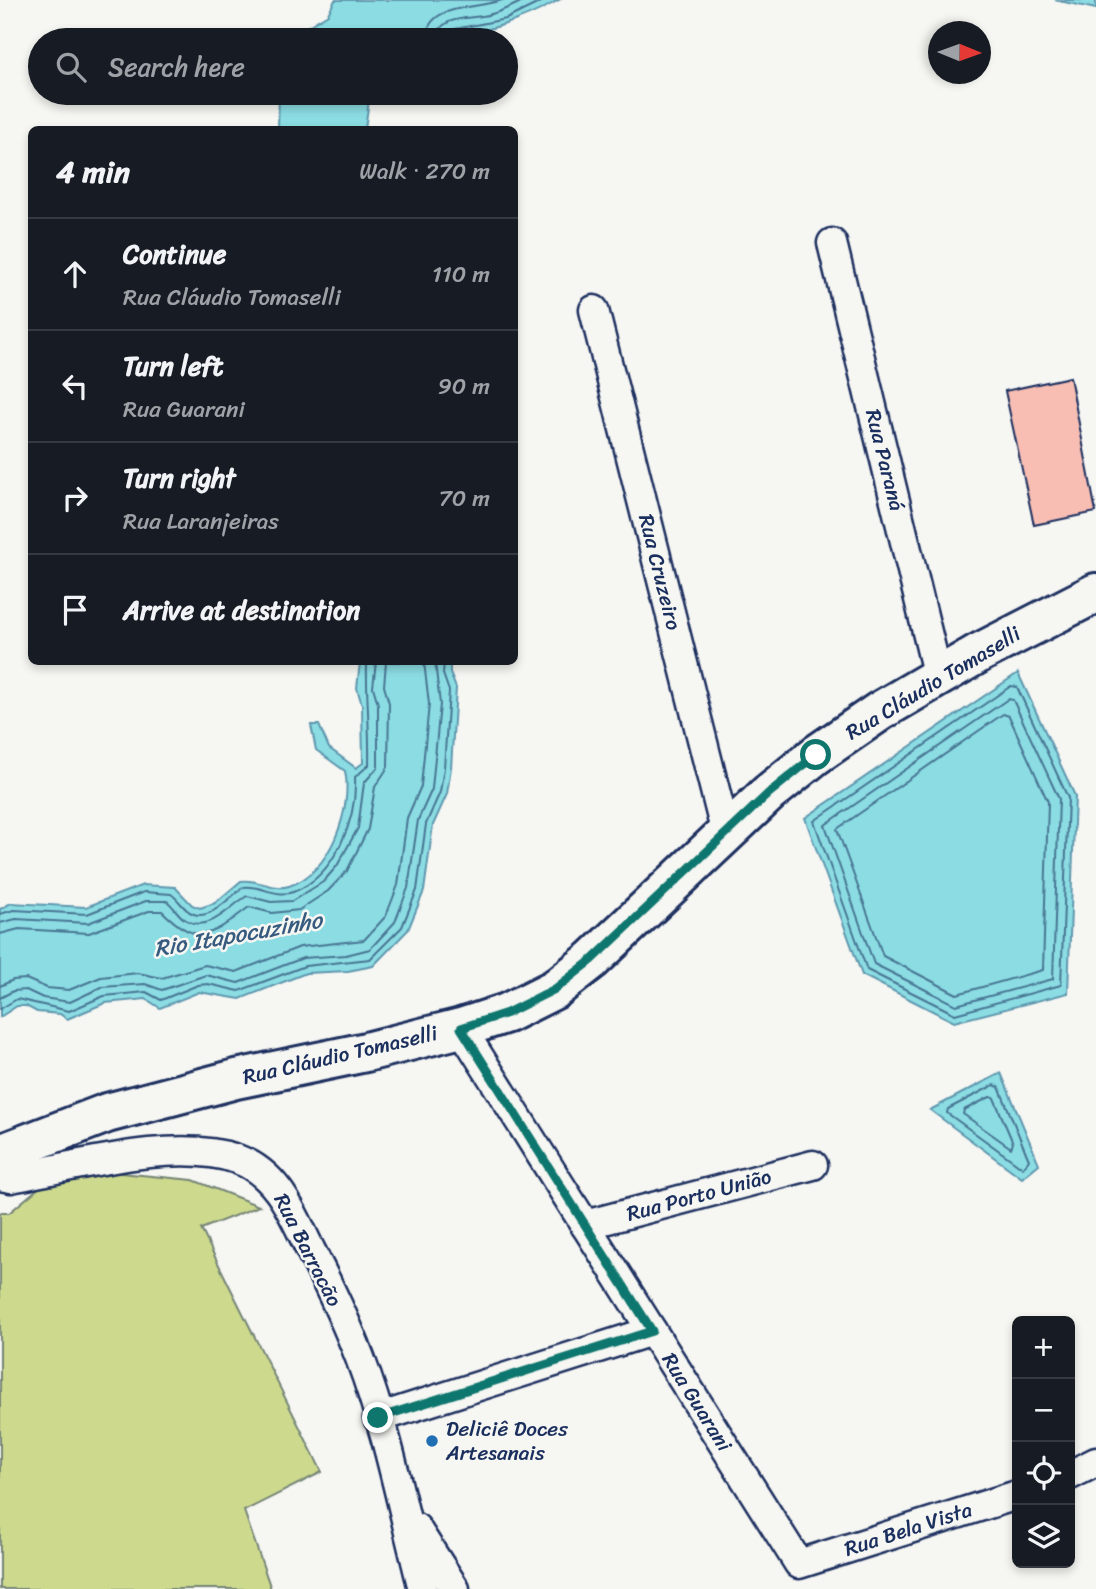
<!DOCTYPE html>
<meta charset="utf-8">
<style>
body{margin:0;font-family:Sriracha,sans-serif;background:#20242c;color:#f1f3f6}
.controls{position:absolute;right:21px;bottom:21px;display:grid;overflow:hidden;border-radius:10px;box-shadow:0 4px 10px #0003}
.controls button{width:63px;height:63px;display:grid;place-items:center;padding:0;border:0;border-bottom:2px solid #363941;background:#171b24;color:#f1f3f6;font:35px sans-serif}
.compass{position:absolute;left:928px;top:21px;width:63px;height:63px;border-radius:50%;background:#171b24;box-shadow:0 4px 10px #0003;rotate:91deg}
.stop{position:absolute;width:21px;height:21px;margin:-16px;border:5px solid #0f766e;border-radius:50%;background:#fff}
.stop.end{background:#0f766e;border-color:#fff;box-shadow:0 2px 7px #0008}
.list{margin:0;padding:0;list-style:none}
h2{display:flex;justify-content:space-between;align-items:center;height:91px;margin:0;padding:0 28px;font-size:30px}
h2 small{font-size:23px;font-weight:400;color:#9ea1a6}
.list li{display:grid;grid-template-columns:46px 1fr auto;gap:21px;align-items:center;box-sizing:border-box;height:112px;padding:0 28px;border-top:2px solid #363941}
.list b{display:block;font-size:26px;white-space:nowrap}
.list p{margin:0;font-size:23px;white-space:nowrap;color:#9ea1a6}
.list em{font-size:23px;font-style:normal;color:#9ea1a6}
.icon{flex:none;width:38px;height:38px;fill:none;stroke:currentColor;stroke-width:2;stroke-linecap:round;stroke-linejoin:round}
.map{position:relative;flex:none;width:1096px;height:1589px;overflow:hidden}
.search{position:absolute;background:#171b24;box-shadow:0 4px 10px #0003;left:28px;top:28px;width:490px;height:77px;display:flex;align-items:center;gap:18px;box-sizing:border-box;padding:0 24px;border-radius:38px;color:#9ea1a6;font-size:26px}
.panel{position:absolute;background:#171b24;box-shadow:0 4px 10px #0003;left:28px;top:126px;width:490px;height:539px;border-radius:10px}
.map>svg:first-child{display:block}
.green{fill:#cdda8d;stroke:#748476;stroke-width:2}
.water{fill:#8bdde3;stroke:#5e97ae;stroke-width:2}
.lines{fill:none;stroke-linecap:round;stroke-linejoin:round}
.shore{stroke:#487593;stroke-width:2}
.building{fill:#f8beb3;stroke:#1b2f5e;stroke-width:2}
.street-casing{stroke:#1b2f5e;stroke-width:33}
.secondary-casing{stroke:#1b2f5e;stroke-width:44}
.street{stroke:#f6f6f2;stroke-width:28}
.secondary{stroke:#f6f6f2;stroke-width:38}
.route{stroke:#0f766e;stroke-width:9}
.poi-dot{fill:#1f6fb2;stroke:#f6f6f2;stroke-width:2.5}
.labels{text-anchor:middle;stroke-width:5;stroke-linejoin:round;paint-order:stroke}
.street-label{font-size:21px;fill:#1b2f5e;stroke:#f6f6f2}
.poi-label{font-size:21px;fill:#1b2f5e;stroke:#f6f6f2;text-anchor:start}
.water-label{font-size:23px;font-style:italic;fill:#375a7f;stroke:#f6f6f2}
</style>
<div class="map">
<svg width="1096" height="1589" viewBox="0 0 1096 1589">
<rect width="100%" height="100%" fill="#f6f6f2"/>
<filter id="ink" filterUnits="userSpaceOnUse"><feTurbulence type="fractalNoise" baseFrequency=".0143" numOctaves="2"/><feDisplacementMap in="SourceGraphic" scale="14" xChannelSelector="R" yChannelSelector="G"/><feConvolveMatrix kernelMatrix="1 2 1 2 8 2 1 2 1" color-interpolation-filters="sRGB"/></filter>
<g filter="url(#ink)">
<polygon class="green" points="110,1172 193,1180 259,1206 201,1229 322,1472 244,1511 271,1589 0,1589 0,1213 9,1213 41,1186"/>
<g class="water">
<path d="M 335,0 L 559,0 C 470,52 384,40 285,40 L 328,14 Z"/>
<polygon points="1055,0 1096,0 1096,9"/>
<polygon points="279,93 370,93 365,129 278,129"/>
<path d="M 360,662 L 450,662 L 450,673 L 456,688 L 451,768 L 447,794 L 433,825 L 424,891 L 408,930 L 373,966 L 348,971 L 306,973 L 240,999 L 199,992 L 160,1008 L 146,999 L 105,1003 L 67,1019 L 60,1014 L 37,1012 L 26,1006 L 17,1006 L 0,1017 L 0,909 L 11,903 L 86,907 L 143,885 L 175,887 L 192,905 L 200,908 L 215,903 L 241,881 C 257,878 273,891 289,886 C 330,874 353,808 345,771 L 316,750 L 311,725 L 319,725 L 329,748 L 356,768 L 363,763 L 362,705 L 357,688 Z"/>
<polygon points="1018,673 1075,796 1068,993 954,1022 862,975 805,818"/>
<polygon points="1001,1073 1039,1164 1022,1178 930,1110"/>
</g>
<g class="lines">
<g class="shore">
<path d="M 426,40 C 427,2 475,10 502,0"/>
<path d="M 436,40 C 438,15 469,19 488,15 C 501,12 513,6 525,0"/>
<polyline points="445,40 450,30 506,19 545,0"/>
<polygon points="1011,686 1017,687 1068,798 1061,985 955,1014 867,970 814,821"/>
<polygon points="1008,699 1013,700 1059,799 1053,979 956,1005 874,964 825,825"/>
<polygon points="1003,714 1009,716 1048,802 1043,970 957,994 883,956 837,829"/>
<path d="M 0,914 L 14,910 L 87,914 L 144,892 L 171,894 C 177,898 181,905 187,910 C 207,927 228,897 244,887 C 260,885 276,898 293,892 C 336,876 357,818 355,777 L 369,765 C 370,729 366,696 367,662"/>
<path d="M 0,923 L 16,919 L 88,923 L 146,901 L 167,901 C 173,906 177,913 183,918 C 208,936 228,907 247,896 L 271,902 L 292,901 L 323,882 L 337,866 L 358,828 L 364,783 L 378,767 L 378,704 L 373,687 L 376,662"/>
<path d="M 0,934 L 19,929 L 89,933 L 149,911 L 162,911 C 200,949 213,934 249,907 L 272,913 L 299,910 L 328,891 L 347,871 L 368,829 L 375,787 L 388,767 L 389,703 L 384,686 L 386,662"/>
<polyline points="0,986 13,980 26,979 47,988 69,990 101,977 138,973 162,978 205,965 236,972 300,947 364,940 386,916 398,885 407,818 421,786 429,704 424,662"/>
<polyline points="0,998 13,991 26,990 43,998 70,1002 102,987 145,984 162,990 206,975 238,983 303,958 346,955 370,949 395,922 408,888 418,820 432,789 440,704 435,662"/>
<polyline points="0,1009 17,999 69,1011 104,996 146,992 161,1000 198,985 208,984 239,991 305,966 370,959 402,927 417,890 426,824 440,792 444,768 449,691 443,674 444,662"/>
<polygon points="994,1085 999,1087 1029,1160 1023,1168 947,1113 948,1109"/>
<polygon points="990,1097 994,1098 1013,1143 1011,1148 963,1114 964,1110"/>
</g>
</g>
<polygon class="building" points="1070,377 1096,512 1034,525 1005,391"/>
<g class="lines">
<defs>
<g id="street">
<polyline points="832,243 938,677"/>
<polyline points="594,310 726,834"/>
<polyline points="461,1028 799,1564 1017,1495"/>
<path d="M 0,1176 L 11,1178 C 74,1167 175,1137 237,1159 C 279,1174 293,1215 311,1251 C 329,1286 346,1321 360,1358 C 388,1432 403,1512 423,1589"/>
<polyline points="585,1225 813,1165"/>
<polyline points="378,1418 652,1331"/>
<polyline points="1070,1475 1096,1462"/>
<polyline points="416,1528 455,1589"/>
</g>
<polyline id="secondary" points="0,1154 107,1113 236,1079 366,1052 461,1028 507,1013 555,989 592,960 769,793 816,755 880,711 979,653 1096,593"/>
</defs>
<use href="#street" class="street-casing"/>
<use href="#secondary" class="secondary-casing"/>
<use href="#street" class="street"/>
<use href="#secondary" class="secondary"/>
</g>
</g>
<g class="lines" filter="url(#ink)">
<polyline class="route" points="378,1418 652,1331 461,1028 507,1013 555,989 592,960 769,793 816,755"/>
</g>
<circle class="poi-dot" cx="432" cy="1441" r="7"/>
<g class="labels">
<g class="street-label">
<text transform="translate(885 460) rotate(76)" y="7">Rua Paraná</text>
<text transform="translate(660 572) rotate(76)" y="7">Rua Cruzeiro</text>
<text transform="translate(933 683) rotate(-31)" y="7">Rua Cláudio Tomaselli</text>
<text transform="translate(340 1055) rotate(-13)" y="7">Rua Cláudio Tomaselli</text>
<text transform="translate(699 1195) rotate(-15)" y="7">Rua Porto União</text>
<text transform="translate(308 1250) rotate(63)" y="7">Rua Barracão</text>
<text transform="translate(697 1402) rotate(58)" y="7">Rua Guarani</text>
<text transform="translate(908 1529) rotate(-18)" y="7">Rua Bela Vista</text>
</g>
<g class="poi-label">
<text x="446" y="1436">Deliciê Doces<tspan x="446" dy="24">Artesanais</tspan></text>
</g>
<g class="water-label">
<text transform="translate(238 934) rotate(-10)" y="8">Rio Itapocuzinho</text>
</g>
</g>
</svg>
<div class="controls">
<button>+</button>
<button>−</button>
<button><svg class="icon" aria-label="locate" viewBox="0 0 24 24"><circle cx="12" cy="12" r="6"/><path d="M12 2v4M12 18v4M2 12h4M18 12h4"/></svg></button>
<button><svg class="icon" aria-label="layers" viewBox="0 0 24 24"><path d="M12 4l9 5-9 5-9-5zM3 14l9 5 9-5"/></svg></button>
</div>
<svg class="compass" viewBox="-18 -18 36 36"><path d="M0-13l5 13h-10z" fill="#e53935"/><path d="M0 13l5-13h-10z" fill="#9ea1a6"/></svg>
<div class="stop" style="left:816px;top:755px"></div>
<div class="stop end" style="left:378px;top:1418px"></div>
<div class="search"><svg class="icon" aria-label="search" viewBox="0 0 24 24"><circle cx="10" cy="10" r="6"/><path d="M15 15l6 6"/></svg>Search here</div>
<section class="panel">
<h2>4 min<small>Walk · 270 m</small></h2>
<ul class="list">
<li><svg class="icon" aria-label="ahead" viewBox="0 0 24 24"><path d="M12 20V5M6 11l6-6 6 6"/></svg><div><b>Continue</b><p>Rua Cláudio Tomaselli</p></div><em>110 m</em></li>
<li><svg class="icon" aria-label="left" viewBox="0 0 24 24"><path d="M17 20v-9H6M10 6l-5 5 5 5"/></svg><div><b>Turn left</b><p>Rua Guarani</p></div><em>90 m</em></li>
<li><svg class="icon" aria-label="right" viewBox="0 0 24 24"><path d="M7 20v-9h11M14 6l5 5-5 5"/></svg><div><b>Turn right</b><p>Rua Laranjeiras</p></div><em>70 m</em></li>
<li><svg class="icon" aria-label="arrive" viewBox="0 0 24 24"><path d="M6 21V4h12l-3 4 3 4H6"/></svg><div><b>Arrive at destination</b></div></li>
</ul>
</section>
</div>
